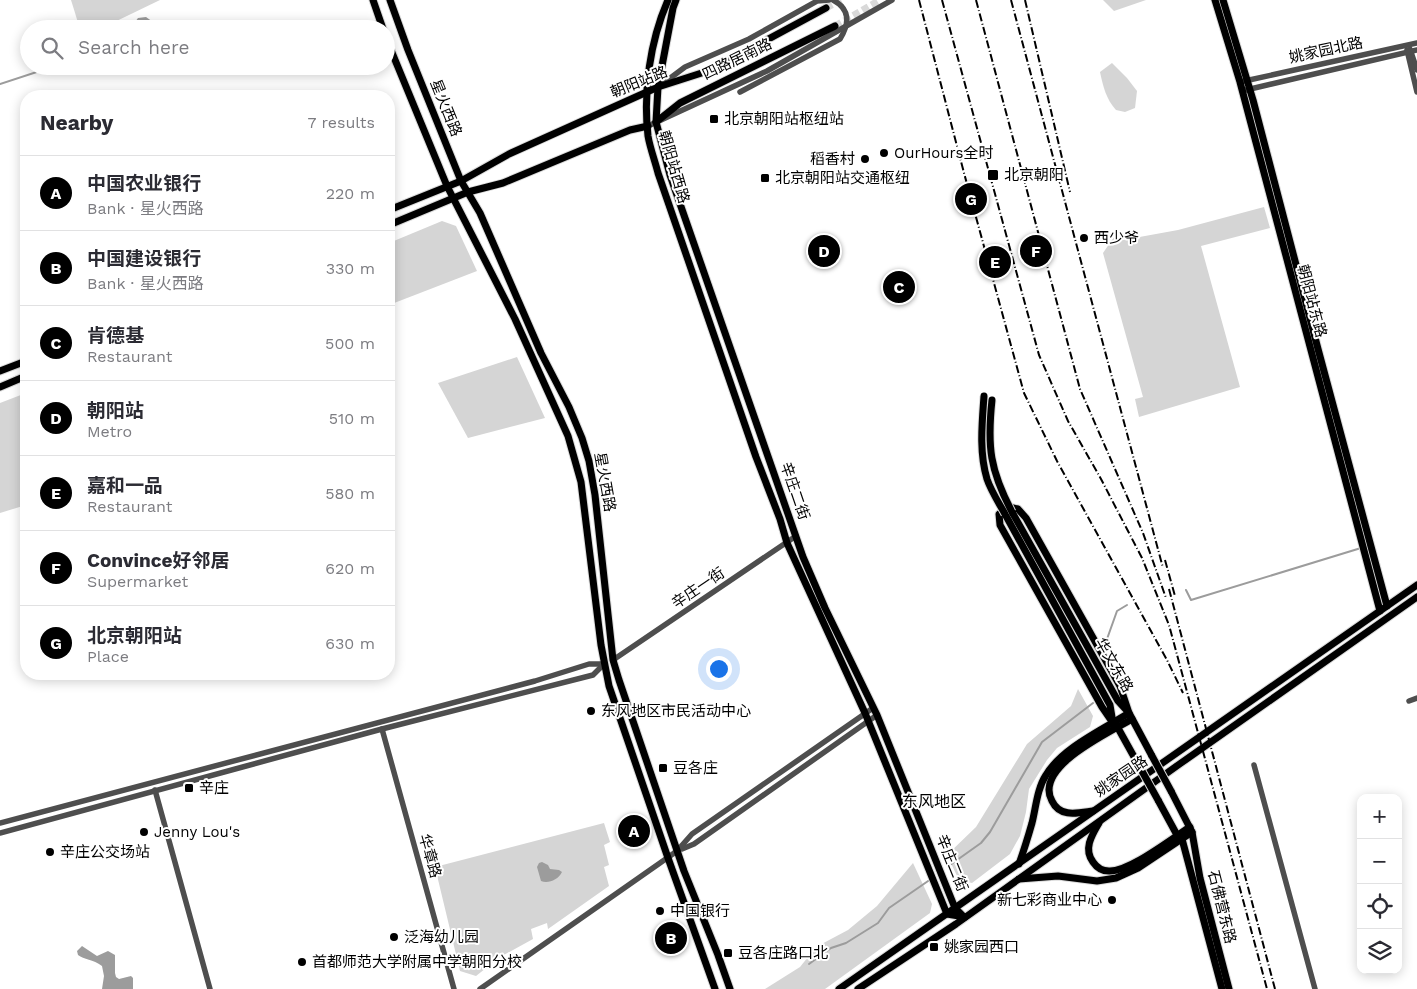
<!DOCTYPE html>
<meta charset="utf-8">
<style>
body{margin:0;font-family:"Work Sans","Noto Sans SC",sans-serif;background:#f7f7f7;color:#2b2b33}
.controls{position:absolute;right:15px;bottom:15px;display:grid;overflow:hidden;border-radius:10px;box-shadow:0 2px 12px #0003}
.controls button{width:45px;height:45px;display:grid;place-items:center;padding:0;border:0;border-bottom:1px solid #e1e1e2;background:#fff;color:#2b2b33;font:25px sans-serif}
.you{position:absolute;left:718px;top:668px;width:18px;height:18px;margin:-12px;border:4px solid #fff;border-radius:50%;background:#1a73e8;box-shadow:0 0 0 8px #1a73e833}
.badge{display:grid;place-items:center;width:32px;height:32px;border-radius:50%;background:#000;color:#fff;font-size:16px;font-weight:700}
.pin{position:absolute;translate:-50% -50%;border:2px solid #fff;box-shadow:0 1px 5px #0006}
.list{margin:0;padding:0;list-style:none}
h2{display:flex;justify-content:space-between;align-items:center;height:65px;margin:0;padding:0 20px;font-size:21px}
h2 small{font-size:16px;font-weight:400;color:#7c7c81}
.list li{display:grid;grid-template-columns:32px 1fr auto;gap:15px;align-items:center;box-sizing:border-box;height:75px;padding:0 20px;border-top:1px solid #e1e1e2}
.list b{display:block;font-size:19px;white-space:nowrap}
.list p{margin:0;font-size:16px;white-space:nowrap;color:#7c7c81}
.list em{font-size:16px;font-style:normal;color:#7c7c81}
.icon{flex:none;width:28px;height:28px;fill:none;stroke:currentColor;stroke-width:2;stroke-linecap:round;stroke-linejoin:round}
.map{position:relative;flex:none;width:1417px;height:989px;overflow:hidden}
.search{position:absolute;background:#fff;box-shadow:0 2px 12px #0003;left:20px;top:20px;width:375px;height:55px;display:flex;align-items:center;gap:12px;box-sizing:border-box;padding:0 18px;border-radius:28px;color:#7c7c81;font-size:19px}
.panel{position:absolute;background:#fff;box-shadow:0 2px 12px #0003;left:20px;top:90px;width:375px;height:590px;border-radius:20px}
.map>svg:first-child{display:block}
.green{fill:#d5d5d5}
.water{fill:#9c9c9c}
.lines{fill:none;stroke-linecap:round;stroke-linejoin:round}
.stream{stroke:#9c9c9c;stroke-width:2}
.major-tunnel{stroke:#d9d9d9;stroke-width:7;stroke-dasharray:7 3.5;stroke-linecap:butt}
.major-casing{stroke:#dbdbdb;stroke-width:9}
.minor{stroke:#4e4e4e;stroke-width:5.5}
.major{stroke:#000;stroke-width:7}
.rail{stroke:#000;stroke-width:2;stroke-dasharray:8 2.5 1 2.5;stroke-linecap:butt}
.major-bridge-casing{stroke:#dbdbdb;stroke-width:9;stroke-linecap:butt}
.major-bridge{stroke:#000;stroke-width:7}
.poi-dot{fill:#000;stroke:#fff;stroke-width:2}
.labels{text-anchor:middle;stroke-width:4;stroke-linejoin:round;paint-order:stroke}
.street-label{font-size:15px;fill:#000;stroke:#fff}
.poi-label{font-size:15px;fill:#000;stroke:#fff;text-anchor:start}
.neighbourhood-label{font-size:16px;fill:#000;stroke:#fff}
</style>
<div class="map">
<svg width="1417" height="989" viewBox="0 0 1417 989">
<rect width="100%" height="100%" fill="#fff"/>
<g class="green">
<polygon points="71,0 160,0 100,29 80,29"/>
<polygon points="1103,0 1146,0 1114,11"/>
<path d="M 1112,63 L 1127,78 L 1137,91 L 1135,108 L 1125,112 L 1116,110 C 1106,99 1103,86 1100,72 Z"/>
<polygon points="1264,207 1270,228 1201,246 1240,387 1139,417 1135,399 1143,397 1103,253 1114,237 1123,240 1178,230"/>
<polygon points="442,221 456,226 477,271 389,305 389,243"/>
<polygon points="517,357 545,418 468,438 438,383"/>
<polygon points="26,393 26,505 0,513 0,403"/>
<polygon points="1078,689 1093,716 1090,727 1057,748 1047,760 1029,789 1026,812 1020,836 1010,854 972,883 959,880 947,855 976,827 1027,744 1071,706"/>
<polygon points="604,823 610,842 604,845 609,865 604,867 609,886 548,929 547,923 531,929 533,939 500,957 476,976 460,971 435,867"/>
<polygon points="913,863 932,904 930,913 825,989 765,989 800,967 816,947 848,930 877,906"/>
</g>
<g class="water">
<polygon points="146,17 153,22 154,29 130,29 138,18"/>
<path d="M 542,862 L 548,865 L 550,869 L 559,870 L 562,872 C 558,880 548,884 541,881 L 537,867 L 539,863 Z"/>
<path d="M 82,946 L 97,956 L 108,951 L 115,955 L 115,973 L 116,977 L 119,979 L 131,976 L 133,978 L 133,989 L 102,989 L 104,976 L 102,966 C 93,959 84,960 78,955 L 77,951 Z"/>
</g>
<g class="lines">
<g class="stream">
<polyline points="0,84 55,66"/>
<polyline points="1186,590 1191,600 1361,548"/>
<polyline points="1107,639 1117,611 1127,605"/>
<polyline points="950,865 981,843 990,832 1042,742 1093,703"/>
<polyline points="809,964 831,948 846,943 878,923 889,908 931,879"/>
</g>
<g class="major-tunnel">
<polyline points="826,8 841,0"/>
<polyline points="835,26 880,0"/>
</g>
<defs>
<g id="major">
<polyline points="373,0 383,29"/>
<polyline points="390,0 408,50 461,181 480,213 541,353 569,407 582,438 589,461 595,495 613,660 619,680 684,871 718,955 730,989"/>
<path d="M 668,0 C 650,41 643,91 648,136 C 650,148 655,161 658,173 L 756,457 L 780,519 L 787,543 L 865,713 L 947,914 L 965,917"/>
<polyline points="676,0 673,8 658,87 656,122 670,175 803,557 825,608 877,715 955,908 964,917"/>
<polyline points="1215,0 1240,82 1380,611"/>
<polyline points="1223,0 1253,100 1318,349 1387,606"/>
<polyline points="386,38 447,186 515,319 568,436 581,482 601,645 609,686 668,858 715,989"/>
<polyline points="656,122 680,103 835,26"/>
<polyline points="389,210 461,181 509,154 658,87 711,70 826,8"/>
<polyline points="389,225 468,192 503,183 630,130 648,126"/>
<polyline points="0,371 26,361"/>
<polyline points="0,387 26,376"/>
<polyline points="1012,512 1118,701 1129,713 1152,756"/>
<polyline points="1005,514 1110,705 1113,723 1118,728 1138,764"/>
<polyline points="1171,791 1192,832 1200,878 1229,989"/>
<polyline points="1158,800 1177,835 1182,839 1222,989"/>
<path d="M 1093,811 C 1078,813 1060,818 1052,801 C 1033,767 1109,733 1132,719"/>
<path d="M 1099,823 C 1092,835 1083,849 1093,862 C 1097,868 1102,871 1109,871 C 1129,872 1171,839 1190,827"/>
<path d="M 1019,864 C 1024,850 1028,837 1032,823 C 1036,807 1037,789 1046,775 C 1062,748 1102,730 1129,713 L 1120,686 L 1026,518 L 1018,509 L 1009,507 L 999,514 L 1000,525 L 1102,707 L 1113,723"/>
<polyline points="1019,879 1058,876 1097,881 1116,878 1138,868 1192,832"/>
<polyline points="839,989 1417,585"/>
<polyline points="858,989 956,924 1181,763 1417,597"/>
</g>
</defs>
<use href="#major" class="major-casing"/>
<g class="minor">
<polyline points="1410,49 1417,70"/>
<polyline points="1407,50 1417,92"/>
<polyline points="1240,82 1417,43"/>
<polyline points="661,85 685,67 749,39 817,1 829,0"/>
<polyline points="1246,90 1417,50"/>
<path d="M 740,92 L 840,39 C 850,23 850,9 833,0"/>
<polyline points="648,126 767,71 892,0"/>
<polyline points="613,660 796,536"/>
<polyline points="1409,701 1417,698"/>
<polyline points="382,729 454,989"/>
<polyline points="1254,765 1315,989"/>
<polyline points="155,790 210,989"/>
<polyline points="0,823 535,681 589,664 604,664"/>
<polyline points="0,833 382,729 593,675 604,664"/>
<polyline points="682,849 694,844 877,715"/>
<polyline points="480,989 660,863 677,851 692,834 873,708"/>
</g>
<use href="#major" class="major"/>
<g class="rail">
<polyline points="919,0 964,173 1024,393 1057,461 1167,660 1183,693"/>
<polyline points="942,0 1039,355 1068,421 1101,479 1142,558 1169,625 1267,989"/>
<polyline points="976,0 1080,389 1143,533 1166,598"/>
<polyline points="1011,0 1163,568"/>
<polyline points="1025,0 1070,192"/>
<polyline points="1165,560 1175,596"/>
<polyline points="1169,589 1275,989"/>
</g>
<defs>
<g id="major-bridge">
<path d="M 984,396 C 982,424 979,452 987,479 C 991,491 999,503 1005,514"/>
<path d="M 992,400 C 987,447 990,470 1012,512"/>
<polyline points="1152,756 1171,791"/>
<polyline points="1138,764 1158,800"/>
</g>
</defs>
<use href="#major-bridge" class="major-bridge-casing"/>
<use href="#major-bridge" class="major-bridge"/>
</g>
<g class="poi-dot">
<rect x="709" y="114" width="10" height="10" rx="2.5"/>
<circle cx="884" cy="153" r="5"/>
<circle cx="865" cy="159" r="5"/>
<rect x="987" y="169" width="12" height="12" rx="2.5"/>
<rect x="760" y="173" width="10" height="10" rx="2.5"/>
<circle cx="1084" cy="238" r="5"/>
<circle cx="591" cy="711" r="5"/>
<rect x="658" y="763" width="10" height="10" rx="2.5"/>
<rect x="184" y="783" width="10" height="10" rx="2.5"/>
<circle cx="144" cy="832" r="5"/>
<circle cx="50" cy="852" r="5"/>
<circle cx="1112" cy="900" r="5"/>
<circle cx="660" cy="911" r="5"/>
<circle cx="394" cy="937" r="5"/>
<rect x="929" y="942" width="10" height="10" rx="2.5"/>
<rect x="723" y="948" width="10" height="10" rx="2.5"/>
<circle cx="302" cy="962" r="5"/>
</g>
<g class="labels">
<g class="street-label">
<text transform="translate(1326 50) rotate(-12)" y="5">姚家园北路</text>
<text transform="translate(737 59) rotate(-26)" y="5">四路居南路</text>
<text transform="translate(639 82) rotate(-22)" y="5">朝阳站路</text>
<text transform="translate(446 108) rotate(68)" y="5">星火西路</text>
<text transform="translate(674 167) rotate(74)" y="5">朝阳站西路</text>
<text transform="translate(1312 301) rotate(75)" y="5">朝阳站东路</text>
<text transform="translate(605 482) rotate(80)" y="5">星火西路</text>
<text transform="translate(795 491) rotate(71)" y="5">辛庄二街</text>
<text transform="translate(698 588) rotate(-34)" y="5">辛庄一街</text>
<text transform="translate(1114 665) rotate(60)" y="5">华文东路</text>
<text transform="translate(1121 776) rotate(-34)" y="5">姚家园路</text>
<text transform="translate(430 856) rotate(74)" y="5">华章路</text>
<text transform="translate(952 863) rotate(68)" y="5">辛庄二街</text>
<text transform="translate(1222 907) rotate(76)" y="5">石佛营东路</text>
</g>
<g class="poi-label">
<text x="724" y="124">北京朝阳站枢纽站</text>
<text x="894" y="158">OurHours全时</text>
<text x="855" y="164" text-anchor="end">稻香村</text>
<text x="1004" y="180">北京朝阳</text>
<text x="775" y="183">北京朝阳站交通枢纽</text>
<text x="1094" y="243">西少爷</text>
<text x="601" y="716">东风地区市民活动中心</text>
<text x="673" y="773">豆各庄</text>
<text x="199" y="793">辛庄</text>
<text x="154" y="837">Jenny Lou's</text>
<text x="60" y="857">辛庄公交场站</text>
<text x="1102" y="905" text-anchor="end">新七彩商业中心</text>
<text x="670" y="916">中国银行</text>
<text x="404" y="942">泛海幼儿园</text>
<text x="944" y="952">姚家园西口</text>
<text x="738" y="958">豆各庄路口北</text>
<text x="312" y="967">首都师范大学附属中学朝阳分校</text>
</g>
<g class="neighbourhood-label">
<text x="934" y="807">东风地区</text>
</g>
</g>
</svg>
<div class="controls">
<button>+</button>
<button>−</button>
<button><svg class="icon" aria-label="locate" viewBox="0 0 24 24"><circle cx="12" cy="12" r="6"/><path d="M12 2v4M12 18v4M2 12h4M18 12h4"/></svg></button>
<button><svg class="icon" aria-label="layers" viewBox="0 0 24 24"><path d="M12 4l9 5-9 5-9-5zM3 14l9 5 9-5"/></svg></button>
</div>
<div class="you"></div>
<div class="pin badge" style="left:634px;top:831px">A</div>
<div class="pin badge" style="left:671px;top:938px">B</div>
<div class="pin badge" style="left:899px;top:287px">C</div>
<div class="pin badge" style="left:824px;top:251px">D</div>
<div class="pin badge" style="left:995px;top:262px">E</div>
<div class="pin badge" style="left:1036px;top:251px">F</div>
<div class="pin badge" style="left:971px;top:199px">G</div>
<div class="search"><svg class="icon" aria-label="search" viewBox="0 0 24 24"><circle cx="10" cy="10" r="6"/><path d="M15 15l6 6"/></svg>Search here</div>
<section class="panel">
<h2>Nearby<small>7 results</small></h2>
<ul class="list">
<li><span class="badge">A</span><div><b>中国农业银行</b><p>Bank · 星火西路</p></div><em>220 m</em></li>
<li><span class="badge">B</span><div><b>中国建设银行</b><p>Bank · 星火西路</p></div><em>330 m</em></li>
<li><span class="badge">C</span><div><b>肯德基</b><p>Restaurant</p></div><em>500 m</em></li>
<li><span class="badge">D</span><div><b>朝阳站</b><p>Metro</p></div><em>510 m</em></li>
<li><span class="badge">E</span><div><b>嘉和一品</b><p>Restaurant</p></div><em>580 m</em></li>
<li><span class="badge">F</span><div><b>Convince好邻居</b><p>Supermarket</p></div><em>620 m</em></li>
<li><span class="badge">G</span><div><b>北京朝阳站</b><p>Place</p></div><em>630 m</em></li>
</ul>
</section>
</div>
